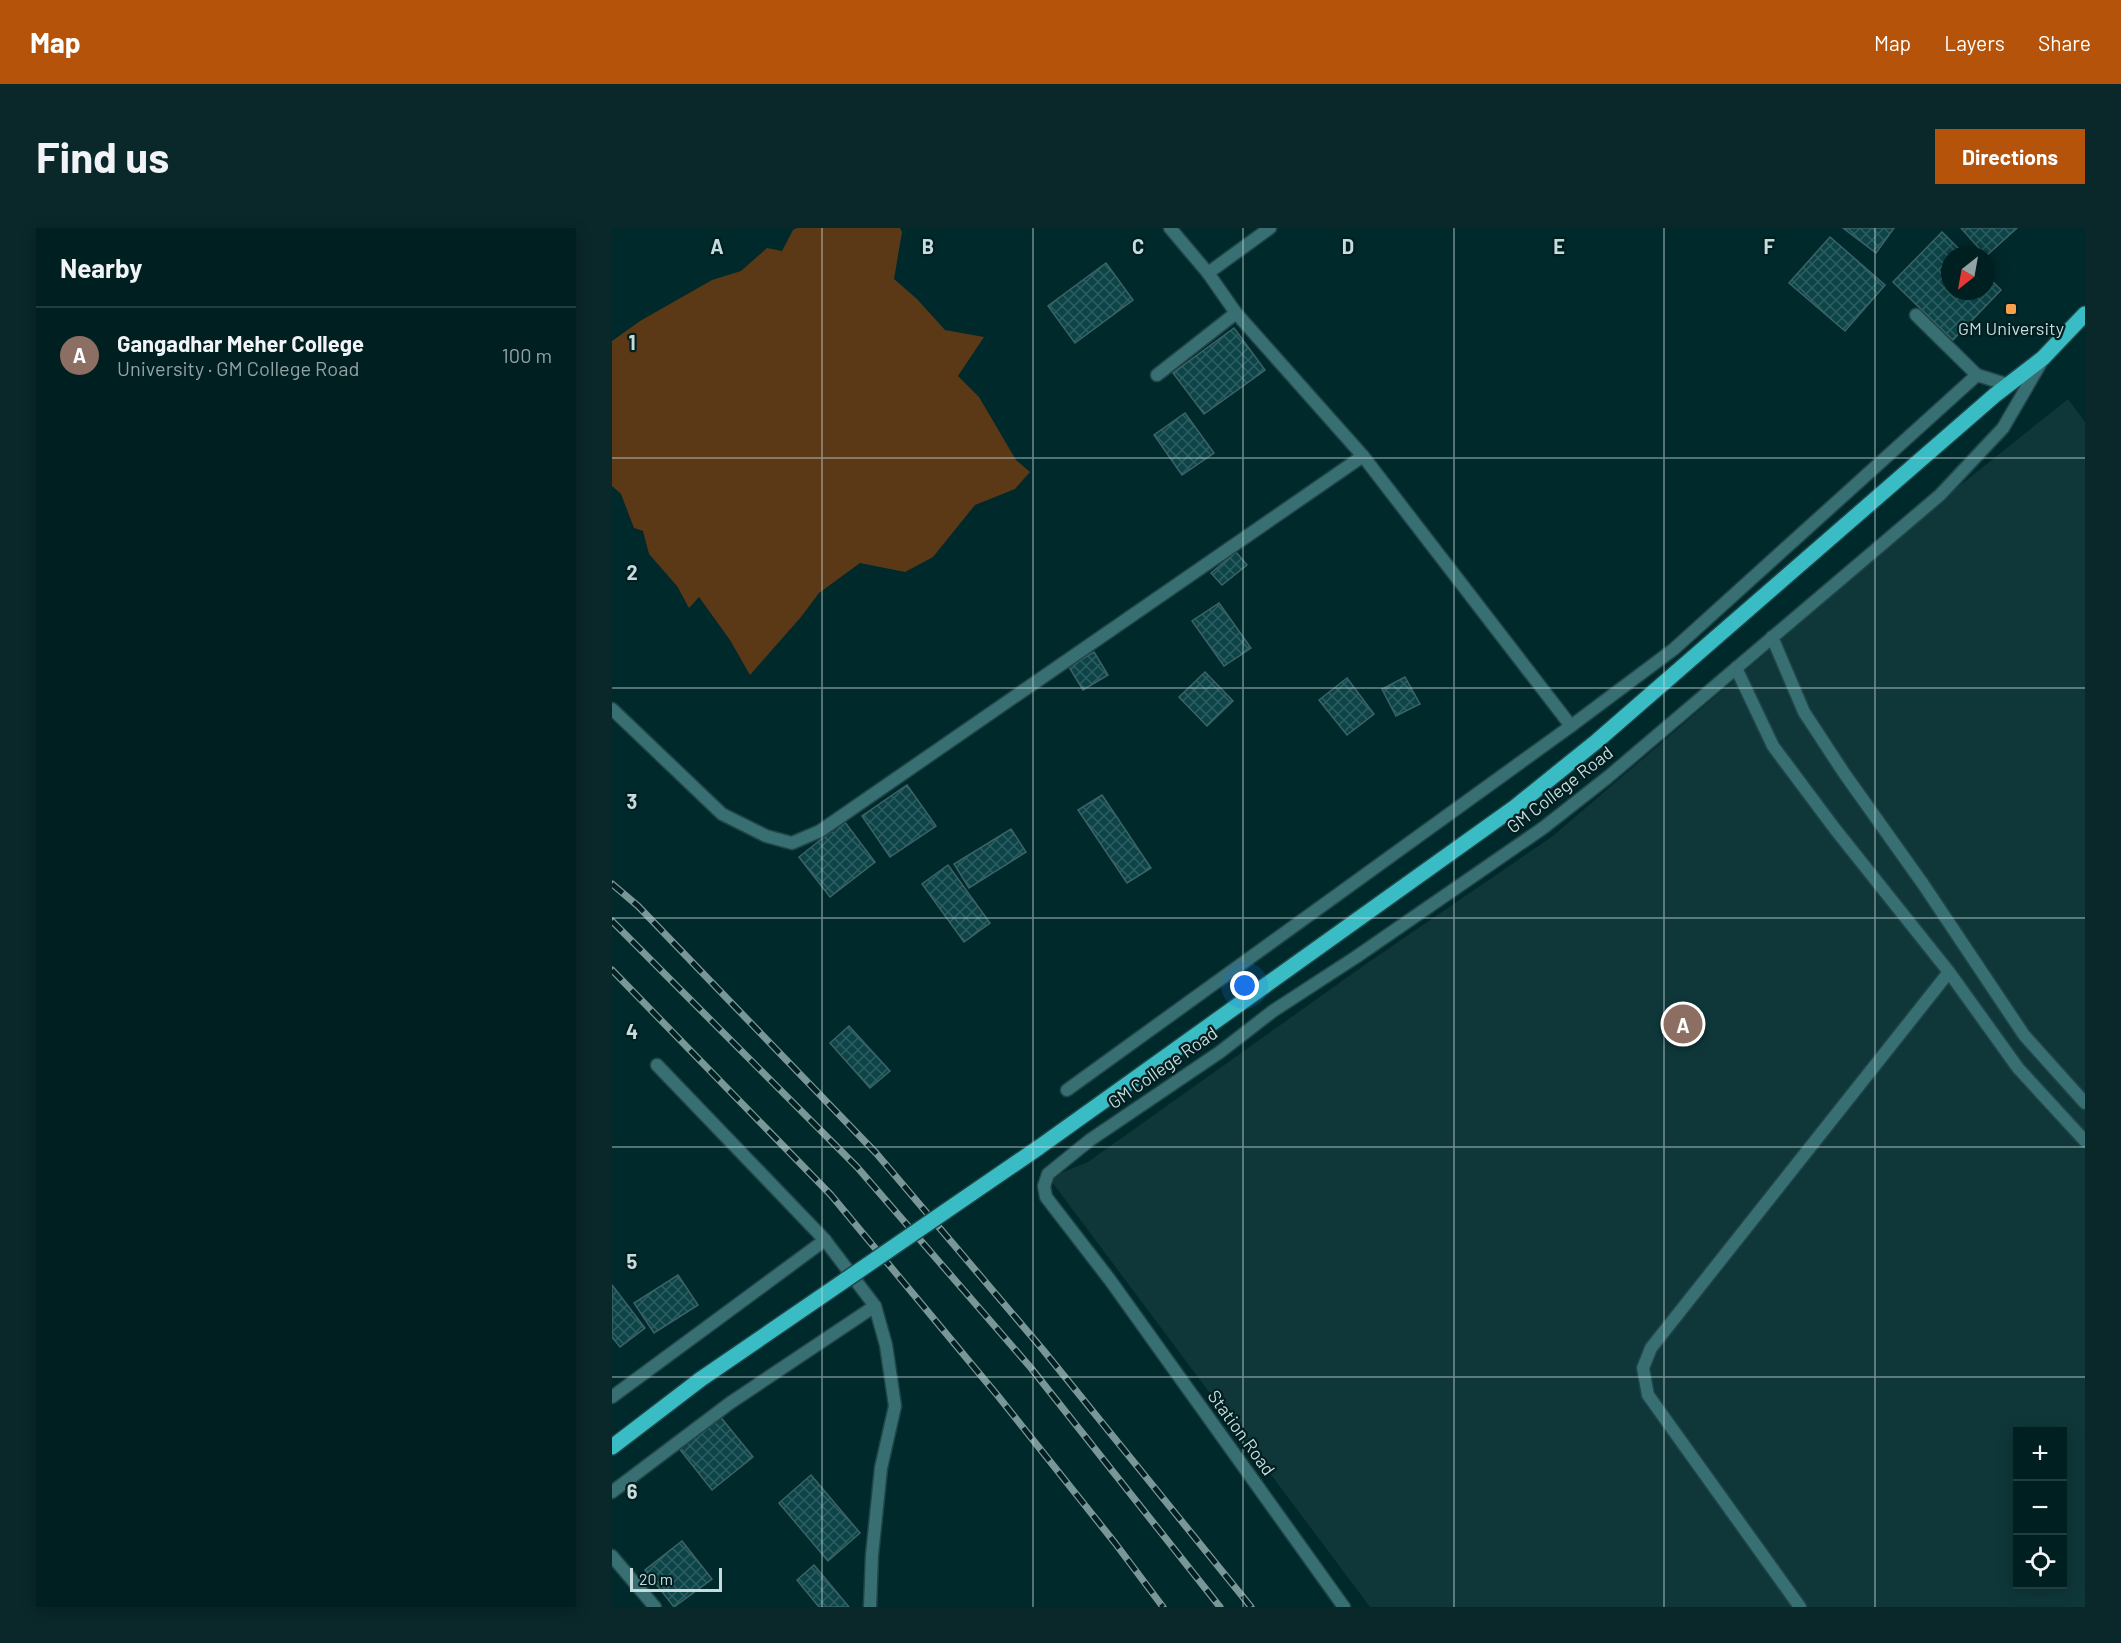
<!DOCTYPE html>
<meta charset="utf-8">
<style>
body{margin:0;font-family:Barlow,sans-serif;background:#0a2729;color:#f1f3f6}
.controls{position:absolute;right:18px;bottom:18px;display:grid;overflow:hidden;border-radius:0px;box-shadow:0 3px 15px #0003}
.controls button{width:54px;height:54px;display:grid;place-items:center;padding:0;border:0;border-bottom:2px solid #223d3e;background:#001f20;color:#f1f3f6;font:30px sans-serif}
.compass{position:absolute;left:1329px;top:18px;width:54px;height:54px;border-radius:50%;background:#001f20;box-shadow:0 3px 15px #0003;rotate:211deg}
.scale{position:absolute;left:18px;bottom:15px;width:92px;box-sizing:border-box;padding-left:6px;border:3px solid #c6dbdc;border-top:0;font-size:16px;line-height:21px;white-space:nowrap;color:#c6dbdc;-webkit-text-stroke:4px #011e20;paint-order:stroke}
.you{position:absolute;left:633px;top:758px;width:21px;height:21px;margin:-15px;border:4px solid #fff;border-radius:50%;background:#1a73e8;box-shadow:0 0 0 9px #1a73e833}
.badge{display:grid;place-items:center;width:39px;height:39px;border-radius:50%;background:#b45309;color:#fff;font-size:20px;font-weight:700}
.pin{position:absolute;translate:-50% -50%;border:3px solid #fff;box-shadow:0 2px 6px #0006}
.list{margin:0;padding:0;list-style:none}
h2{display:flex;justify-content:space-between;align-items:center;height:78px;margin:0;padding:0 24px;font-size:26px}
h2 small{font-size:20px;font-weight:400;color:#95a2a5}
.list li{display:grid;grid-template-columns:39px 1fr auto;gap:18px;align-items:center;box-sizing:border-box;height:96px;padding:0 24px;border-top:2px solid #223d3e}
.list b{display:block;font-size:22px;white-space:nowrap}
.list p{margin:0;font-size:20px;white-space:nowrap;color:#95a2a5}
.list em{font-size:20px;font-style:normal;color:#95a2a5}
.icon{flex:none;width:33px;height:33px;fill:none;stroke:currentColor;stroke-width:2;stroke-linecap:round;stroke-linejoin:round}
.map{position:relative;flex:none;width:1473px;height:1379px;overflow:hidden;border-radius:0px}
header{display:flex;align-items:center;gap:36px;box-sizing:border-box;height:84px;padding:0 30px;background:#b45309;color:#fff}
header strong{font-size:28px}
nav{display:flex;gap:33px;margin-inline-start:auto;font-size:21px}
.intro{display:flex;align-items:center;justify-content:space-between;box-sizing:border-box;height:144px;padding:0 36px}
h1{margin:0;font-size:42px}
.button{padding:15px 27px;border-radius:0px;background:#b45309;color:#fff;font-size:21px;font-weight:700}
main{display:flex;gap:36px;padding:0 36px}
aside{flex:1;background:#001f20;border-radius:0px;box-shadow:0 3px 15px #0003}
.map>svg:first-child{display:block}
.built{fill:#0f3739;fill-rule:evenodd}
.water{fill:#5b3816}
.building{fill:url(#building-cross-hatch);stroke:#3c6365;stroke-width:1.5}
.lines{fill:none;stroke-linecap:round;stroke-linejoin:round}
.minor-casing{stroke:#204547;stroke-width:15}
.tertiary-casing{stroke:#204547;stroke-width:15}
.primary-casing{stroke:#204547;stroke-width:18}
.minor{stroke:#386f72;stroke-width:12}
.tertiary{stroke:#386f72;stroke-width:12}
.primary{stroke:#3abcc4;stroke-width:15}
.rail-casing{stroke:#7a9798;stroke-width:7}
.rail{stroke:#011e20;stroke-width:4.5;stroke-dasharray:14;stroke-linecap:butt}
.primary-bridge-casing{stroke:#204547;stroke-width:18;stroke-linecap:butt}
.primary-bridge{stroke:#3abcc4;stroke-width:15}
.grid{fill:none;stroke:#c6dbdc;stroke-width:1.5;stroke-opacity:0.55}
.poi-dot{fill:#f8a04b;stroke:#011e20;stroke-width:2}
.labels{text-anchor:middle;stroke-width:4.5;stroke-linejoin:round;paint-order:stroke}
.poi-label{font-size:18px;fill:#c6dbdc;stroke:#011e20}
.street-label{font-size:18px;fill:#c6dbdc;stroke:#011e20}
.grid-label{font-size:20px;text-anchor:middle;font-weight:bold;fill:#c6dbdc;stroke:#011e20;stroke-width:4.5;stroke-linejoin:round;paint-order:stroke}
</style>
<header>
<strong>Map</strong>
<nav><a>Map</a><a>Layers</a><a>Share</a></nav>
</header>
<div class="intro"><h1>Find us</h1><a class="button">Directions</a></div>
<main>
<aside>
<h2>Nearby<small></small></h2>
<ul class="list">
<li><span class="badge" style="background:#8d6e63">A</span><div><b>Gangadhar Meher College</b><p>University · GM College Road</p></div><em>100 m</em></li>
</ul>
</aside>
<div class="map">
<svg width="1473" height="1379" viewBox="0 0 1473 1379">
<defs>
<pattern id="building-cross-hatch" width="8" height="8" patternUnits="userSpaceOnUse" patternTransform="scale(1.5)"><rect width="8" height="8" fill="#0c4448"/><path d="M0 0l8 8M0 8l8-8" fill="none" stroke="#2e5e62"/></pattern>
</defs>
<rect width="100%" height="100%" fill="#00292b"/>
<path class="built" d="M 1456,171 L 1473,194 L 1473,1379 L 758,1379 L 437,950 L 476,934 L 754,736 L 941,608 L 1162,418 L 1296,299 ZM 1406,1204 L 1450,1204 L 1450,1356 L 1406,1356 Z"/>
<polygon class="water" points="185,0 288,0 290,4 282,51 305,71 333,102 372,109 346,148 367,169 404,232 418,244 403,261 363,277 321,329 293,344 248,335 207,365 189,389 138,447 118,412 87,369 77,380 65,358 37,326 31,303 22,300 9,266 0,258 0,113 28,93 100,52 129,43 155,20 170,23 181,2"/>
<g class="building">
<polygon points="1231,0 1282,0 1264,25"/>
<polygon points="1349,0 1405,0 1374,28"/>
<polygon points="1330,4 1353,27 1338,27 1338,63 1374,63 1374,47 1389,62 1341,112 1281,54"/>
<polygon points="1218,9 1273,57 1233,103 1177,55"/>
<polygon points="494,35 521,72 463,115 436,78"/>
<polygon points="622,100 653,142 592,186 561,145"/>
<polygon points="573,185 602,225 570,247 542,207"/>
<polygon points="624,324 635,337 610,357 599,345"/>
<polygon points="607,375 639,420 612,438 580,393"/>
<polygon points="482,424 496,447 471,462 457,439"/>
<polygon points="593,444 621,473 595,498 567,469"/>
<polygon points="793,449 808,476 784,488 770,461"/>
<polygon points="735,450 762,486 735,507 707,472"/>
<polygon points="295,557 324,598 278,629 250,588"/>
<polygon points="490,567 539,640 515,655 466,582"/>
<polygon points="232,593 263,634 218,669 187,629"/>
<polygon points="399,601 414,624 357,660 342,636"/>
<polygon points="336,637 378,695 352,714 310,656"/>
<polygon points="237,798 278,843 258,860 218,815"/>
<polygon points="66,1047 86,1077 42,1105 22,1075"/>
<polygon points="0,1057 33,1100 8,1119 0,1109"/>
<polygon points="106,1186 141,1229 100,1262 66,1219"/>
<polygon points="199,1247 248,1305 216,1333 167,1275"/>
<polygon points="70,1313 100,1351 62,1379 33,1342"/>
<polygon points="202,1337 237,1379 207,1379 185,1352"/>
</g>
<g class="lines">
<defs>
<g id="minor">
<polyline points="558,0 596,45 624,85 751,228 959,498"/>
<polyline points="596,45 658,0"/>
<polyline points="1304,87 1365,147"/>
<polyline points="545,147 624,85"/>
<polyline points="1160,409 1192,484 1232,545 1311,656 1412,807 1473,875"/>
<polyline points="1124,440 1161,518 1223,601 1337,744 1406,840 1473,913"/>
<polyline points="0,481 110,586 154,608 180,615 208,603 751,228"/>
<polyline points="45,837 213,1012"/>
<polyline points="455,862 959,498 1062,421 1365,147 1397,157"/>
<polyline points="0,1169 213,1012 263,1078 118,1175 0,1264"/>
<polyline points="0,1328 43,1379"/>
<polyline points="258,1379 260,1327 269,1240 283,1178 274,1117 263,1078"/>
<polyline points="1188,1379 1036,1167 1031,1140 1039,1120 1337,744"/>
</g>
<polyline id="tertiary" points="732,1379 498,1052 434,969 432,958 436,946 478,912 608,824 661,783 744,729 931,600 996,549 1328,267 1391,200 1430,133"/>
<g id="primary">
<polyline points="426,920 903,579 985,513 1383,167 1431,130 1473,86"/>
<polyline points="0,1219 89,1151"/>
</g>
</defs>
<use href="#minor" class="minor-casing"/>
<use href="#tertiary" class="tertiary-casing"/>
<use href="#primary" class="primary-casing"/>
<use href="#minor" class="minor"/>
<use href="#tertiary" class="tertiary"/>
<use href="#primary" class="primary"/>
<defs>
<g id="rail">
<polyline points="0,656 26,678 264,925 432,1123 639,1379"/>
<polyline points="0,693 245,939 419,1140 608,1379"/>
<polyline points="0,742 219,967 386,1168 503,1315 551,1379"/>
</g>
</defs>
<use href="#rail" class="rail-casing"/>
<use href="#rail" class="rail"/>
<defs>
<polyline id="primary-bridge" points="89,1151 426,920"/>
</defs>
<use href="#primary-bridge" class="primary-bridge-casing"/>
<use href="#primary-bridge" class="primary-bridge"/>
</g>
<path class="grid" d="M 210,0 L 210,1379M 421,0 L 421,1379M 631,0 L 631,1379M 842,0 L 842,1379M 1052,0 L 1052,1379M 1263,0 L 1263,1379M 0,230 L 1473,230M 0,460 L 1473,460M 0,690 L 1473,690M 0,919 L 1473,919M 0,1149 L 1473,1149"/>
<rect class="poi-dot" x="1393" y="75" width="12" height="12" rx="3"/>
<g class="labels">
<g class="poi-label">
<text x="1399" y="107">GM University</text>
</g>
<g class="street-label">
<text transform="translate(948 562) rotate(-38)" y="6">GM College Road</text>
<text transform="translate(551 840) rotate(-35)" y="6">GM College Road</text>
<text transform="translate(629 1205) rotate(54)" y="6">Station Road</text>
</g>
</g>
<g class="grid-label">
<text x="105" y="26">A</text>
<text x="316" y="26">B</text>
<text x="526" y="26">C</text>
<text x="736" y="26">D</text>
<text x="947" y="26">E</text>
<text x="1157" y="26">F</text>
<text x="20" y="122">1</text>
<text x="20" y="352">2</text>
<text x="20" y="581">3</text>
<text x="20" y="811">4</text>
<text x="20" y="1041">5</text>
<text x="20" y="1271">6</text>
</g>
</svg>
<div class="controls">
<button>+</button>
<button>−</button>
<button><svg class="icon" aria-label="locate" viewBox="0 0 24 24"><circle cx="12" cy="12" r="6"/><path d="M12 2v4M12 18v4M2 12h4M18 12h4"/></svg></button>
</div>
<svg class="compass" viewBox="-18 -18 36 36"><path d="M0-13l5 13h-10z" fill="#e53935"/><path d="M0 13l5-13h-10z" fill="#95a2a5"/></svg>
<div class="scale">20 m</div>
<div class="you"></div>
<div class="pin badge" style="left:1071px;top:796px;background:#8d6e63">A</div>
</div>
</main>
